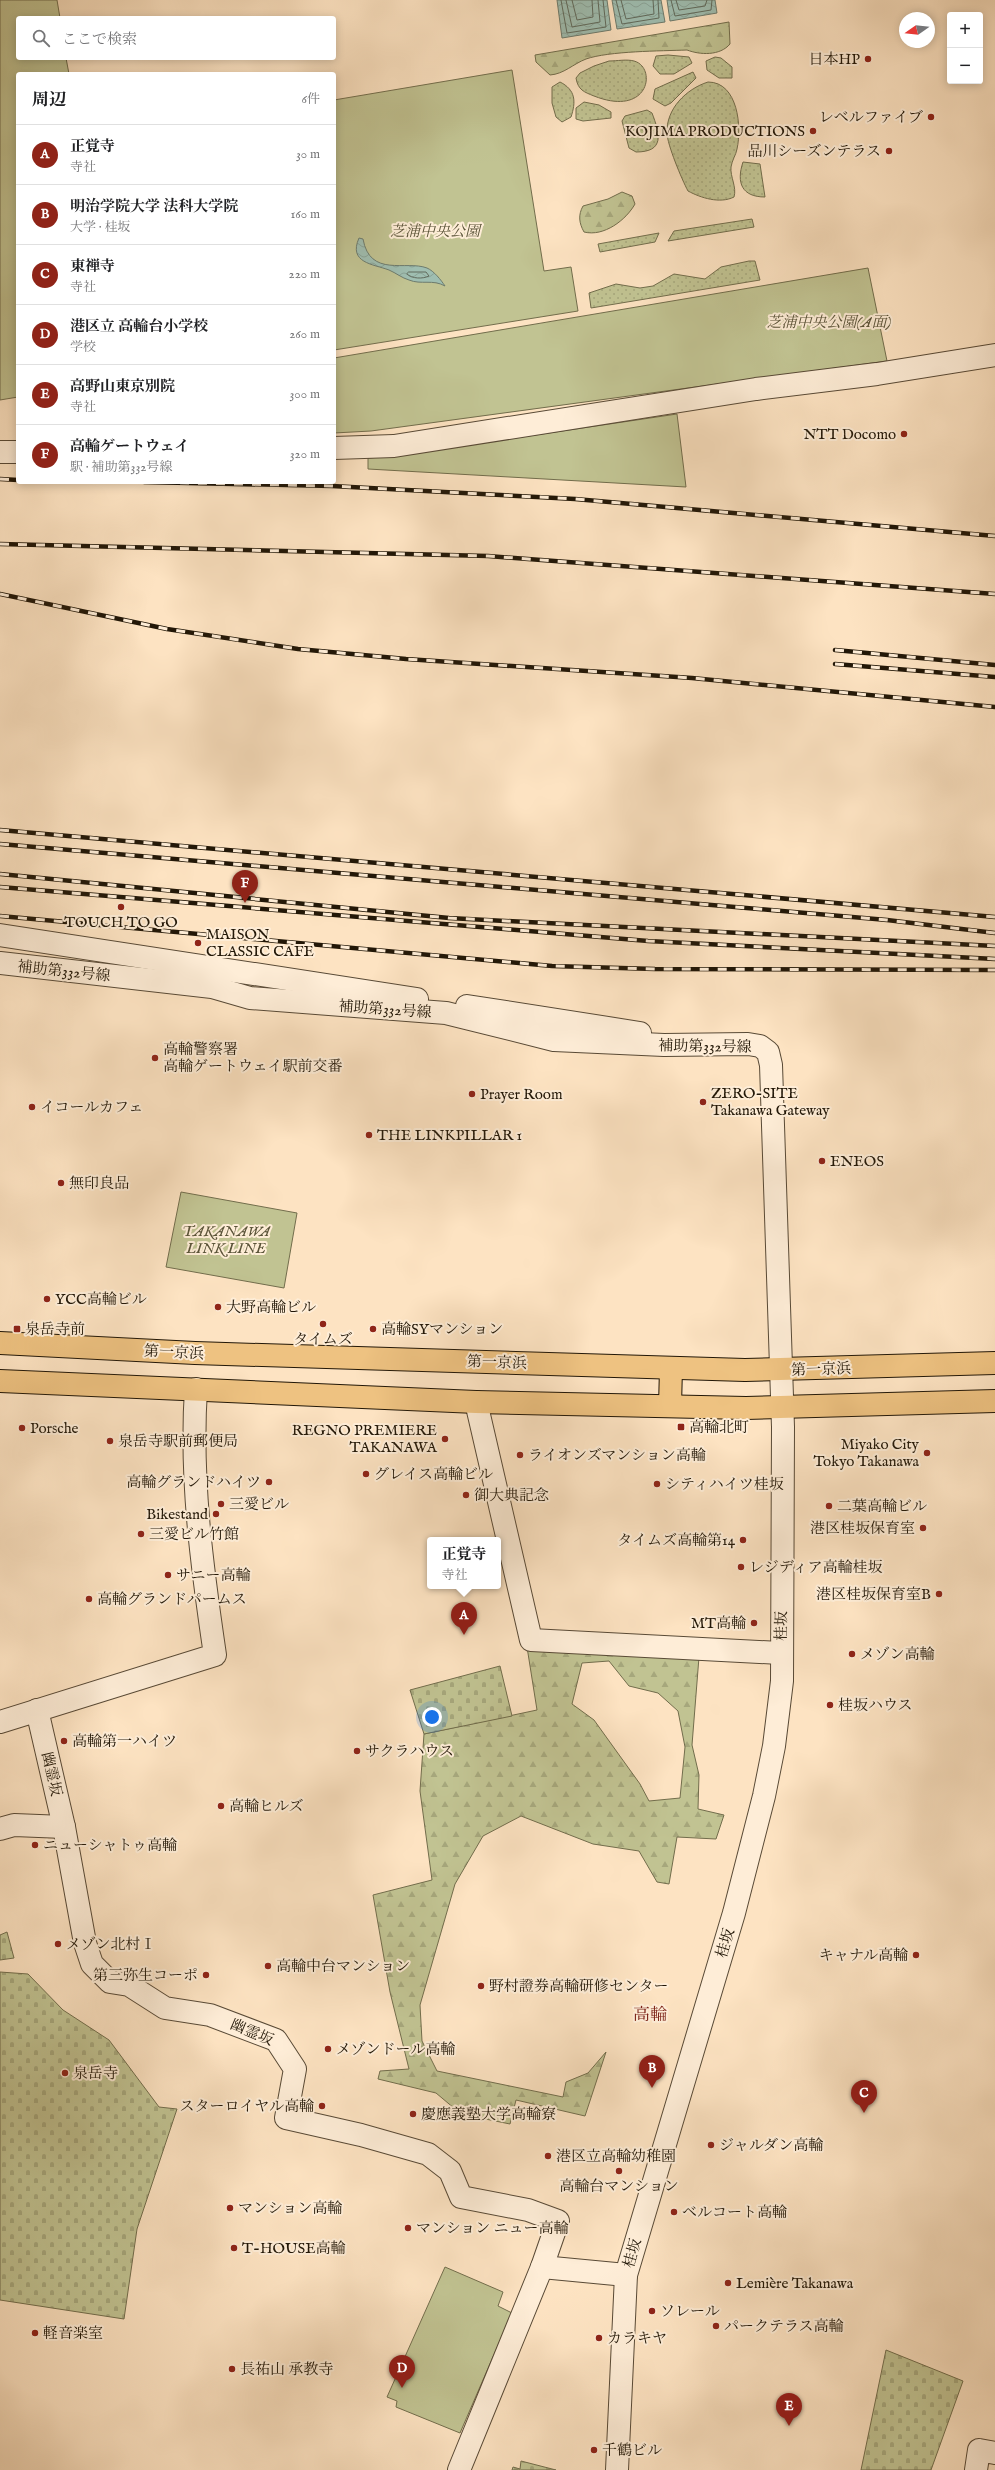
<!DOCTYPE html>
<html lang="ja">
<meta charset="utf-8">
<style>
body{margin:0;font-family:"IM FELL English","Noto Serif JP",serif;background:#f6f6f6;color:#202124}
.controls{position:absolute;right:12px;top:12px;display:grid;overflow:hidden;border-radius:4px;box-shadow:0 2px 10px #0003}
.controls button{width:36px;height:36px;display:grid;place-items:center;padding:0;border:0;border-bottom:1px solid #e0e0e0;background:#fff;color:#202124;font:20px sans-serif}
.compass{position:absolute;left:899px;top:12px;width:36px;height:36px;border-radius:50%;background:#fff;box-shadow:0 2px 10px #0003;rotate:256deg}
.you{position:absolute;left:432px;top:1717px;width:14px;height:14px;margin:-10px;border:3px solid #fff;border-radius:50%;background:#1a73e8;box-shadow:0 0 0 6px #1a73e833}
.badge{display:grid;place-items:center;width:26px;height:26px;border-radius:50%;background:#8f2418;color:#fff;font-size:13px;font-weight:700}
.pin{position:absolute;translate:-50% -33px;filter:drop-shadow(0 1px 2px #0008)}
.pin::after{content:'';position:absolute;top:21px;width:14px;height:12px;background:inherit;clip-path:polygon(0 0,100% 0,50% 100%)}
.popup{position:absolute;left:427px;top:1537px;width:74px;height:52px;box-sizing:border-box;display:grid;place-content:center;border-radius:4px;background:#fff;filter:drop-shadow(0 1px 3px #0005);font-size:13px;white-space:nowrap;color:#757577}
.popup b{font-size:15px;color:#202124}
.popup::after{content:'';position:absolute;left:50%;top:100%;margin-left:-8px;border:8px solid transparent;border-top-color:#fff}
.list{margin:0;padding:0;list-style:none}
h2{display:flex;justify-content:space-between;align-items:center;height:52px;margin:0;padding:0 16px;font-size:17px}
h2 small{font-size:13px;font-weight:400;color:#757577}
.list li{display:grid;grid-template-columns:26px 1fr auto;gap:12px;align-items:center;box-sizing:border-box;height:60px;padding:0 16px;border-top:1px solid #e0e0e0}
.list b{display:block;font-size:15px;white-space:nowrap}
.list p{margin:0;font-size:13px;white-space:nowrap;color:#757577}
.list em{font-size:13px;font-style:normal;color:#757577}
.icon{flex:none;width:22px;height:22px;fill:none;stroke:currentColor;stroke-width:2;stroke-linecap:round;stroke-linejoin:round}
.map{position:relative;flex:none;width:995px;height:2470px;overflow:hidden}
.search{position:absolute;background:#fff;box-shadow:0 2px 10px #0003;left:16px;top:16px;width:320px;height:44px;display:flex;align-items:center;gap:10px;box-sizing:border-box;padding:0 14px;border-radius:4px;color:#757577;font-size:15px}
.panel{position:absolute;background:#fff;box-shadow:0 2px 10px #0003;left:16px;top:72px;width:320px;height:412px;border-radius:4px}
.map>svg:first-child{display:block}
.grass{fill:url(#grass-dots);stroke:#726d4c}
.forest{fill:url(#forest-firs);stroke:#726d4c;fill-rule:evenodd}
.cemetery{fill:url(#cemetery-stones);stroke:#726d4c}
.park{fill:#c1c392;stroke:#726d4c}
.water{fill:url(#water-waves);stroke:#6d7b6d}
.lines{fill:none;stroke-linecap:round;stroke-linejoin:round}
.shore{stroke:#606a5c;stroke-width:1}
.minor-casing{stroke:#594a36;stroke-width:24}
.highway-casing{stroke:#221707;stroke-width:24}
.minor{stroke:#feedd7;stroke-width:22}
.highway{stroke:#eec281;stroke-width:22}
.rail-casing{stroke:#221707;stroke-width:4.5}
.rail{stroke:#feedd7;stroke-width:3;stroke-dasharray:9;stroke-linecap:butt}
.poi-dot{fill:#8f2418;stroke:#feedd7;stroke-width:1.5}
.labels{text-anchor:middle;stroke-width:4;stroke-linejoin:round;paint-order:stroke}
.poi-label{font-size:15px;fill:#221707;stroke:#feedd7;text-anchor:start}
.park-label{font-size:15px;font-style:italic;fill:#5a5338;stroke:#feedd7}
.street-label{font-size:15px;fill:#221707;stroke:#feedd7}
.quarter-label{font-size:17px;fill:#7a1f14;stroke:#feedd7}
</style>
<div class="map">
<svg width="995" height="2470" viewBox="0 0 995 2470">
<defs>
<pattern id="grass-dots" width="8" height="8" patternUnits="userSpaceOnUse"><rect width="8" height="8" fill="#c1c392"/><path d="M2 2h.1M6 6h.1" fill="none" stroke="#a6a77c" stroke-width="1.8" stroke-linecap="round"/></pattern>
<pattern id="forest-firs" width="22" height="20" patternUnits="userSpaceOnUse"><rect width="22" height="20" fill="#c1c392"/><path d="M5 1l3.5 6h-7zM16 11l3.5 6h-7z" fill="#a6a77c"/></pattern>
<pattern id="cemetery-stones" width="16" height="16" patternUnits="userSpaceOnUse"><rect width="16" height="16" fill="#c1c392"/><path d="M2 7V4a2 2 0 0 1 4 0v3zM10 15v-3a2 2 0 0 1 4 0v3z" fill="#a6a77c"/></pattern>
<pattern id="water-waves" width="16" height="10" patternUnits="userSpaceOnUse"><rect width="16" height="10" fill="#9fbeb1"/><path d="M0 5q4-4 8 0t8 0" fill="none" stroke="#89a397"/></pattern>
</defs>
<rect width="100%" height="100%" fill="#fde3c2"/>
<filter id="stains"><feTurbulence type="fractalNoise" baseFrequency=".005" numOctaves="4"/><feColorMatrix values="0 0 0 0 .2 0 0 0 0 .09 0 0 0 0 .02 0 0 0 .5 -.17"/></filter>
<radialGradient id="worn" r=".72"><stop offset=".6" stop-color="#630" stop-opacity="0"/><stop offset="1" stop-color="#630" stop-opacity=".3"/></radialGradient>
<g class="grass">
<polygon points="668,55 689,57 692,63 674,74 660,74 653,66 656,56"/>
<polygon points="715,57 721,58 732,67 732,78 719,78 707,70 706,61"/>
<path d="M 609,61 C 617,61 627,59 634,61 C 657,67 650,118 594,96 C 584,92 578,90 576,78 L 580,73 L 594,66 Z"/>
<polygon points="693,72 696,78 671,103 665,106 653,99 655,89"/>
<path d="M 560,82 C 576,90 576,102 571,117 L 562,122 L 556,117 L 552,103 L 552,87 Z"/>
<path d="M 708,82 C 738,82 742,127 737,149 C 736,155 732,160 731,167 C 730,177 737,187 734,197 C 720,204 701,198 688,191 C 682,180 667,144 667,133 C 666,109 686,89 708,82 Z"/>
<polygon points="584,102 599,105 611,112 611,118 583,121 576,119 576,108"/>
<path d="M 647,110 L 652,113 C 660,134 665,152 636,152 L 629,148 L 622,121 L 625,116 Z"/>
<path d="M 743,162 L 760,164 L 765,197 C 742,197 736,183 743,162 Z"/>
<polygon points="752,219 754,227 668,241 674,231"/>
<polygon points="659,233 655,242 600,252 598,244"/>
<polygon points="749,261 755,261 760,280 591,308 589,293 616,284 640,288 653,286 674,274 705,279 721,267"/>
</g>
<g class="forest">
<path d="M 729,22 L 730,44 C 720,56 700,55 687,50 C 661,51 609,51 586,59 C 573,64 564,74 550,75 L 536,62 L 535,55 Z"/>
<path d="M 622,192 L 632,196 L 635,204 C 626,220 604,237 584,232 C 579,223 578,215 583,206 L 608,199 Z"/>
<path d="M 527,1647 L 699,1657 L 692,1745 L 699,1775 L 698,1809 L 724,1815 L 716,1839 L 677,1837 L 669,1884 L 657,1882 L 639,1851 L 593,1844 L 521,1816 L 483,1836 L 455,1884 L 420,2005 L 422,2041 L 437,2071 L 563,2097 L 566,2082 L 588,2073 L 606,2052 L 585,2116 L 516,2100 L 510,2124 L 461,2114 L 436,2093 L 378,2079 L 380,2071 L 409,2069 L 390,1992 L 373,1895 L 432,1880 L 420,1791 L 424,1734 L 537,1710 ZM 609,1661 L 629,1686 L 658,1693 L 678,1711 L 685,1747 L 680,1798 L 649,1801 L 640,1784 L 594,1720 L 572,1704 L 582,1663 Z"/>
</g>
<g class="cemetery">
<polygon points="500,1666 512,1716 424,1734 410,1690"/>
<polygon points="7,1932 14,1958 0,1960 0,1935"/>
<polygon points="0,1972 28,1974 63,2010 109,2040 159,2107 177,2109 137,2229 124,2319 0,2300"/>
<polygon points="886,2350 963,2381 931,2470 861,2470"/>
<polygon points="521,2461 556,2470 512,2470 513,2467 520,2469"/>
</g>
<g class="park">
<polygon points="0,0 57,0 60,18 18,18 18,58 66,58 69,74 18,74 18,397 0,400"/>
<polygon points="512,70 544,271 571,267 578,311 334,350 334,100"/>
<polygon points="868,268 887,361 371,431 334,433 334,358"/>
<polygon points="677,414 686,487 368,469 368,458 393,456"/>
<polygon points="181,1192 297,1213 284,1288 166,1267"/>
<polygon points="445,2267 503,2292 498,2306 512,2313 460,2433 396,2407 397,2401 387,2397"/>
</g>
<g class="water">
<polygon points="557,0 607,0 611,30 562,38"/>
<polygon points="612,0 661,0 665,22 617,29"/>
<polygon points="667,0 715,0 717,13 670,21"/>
<path d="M 359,238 L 363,239 C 370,278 406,260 427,268 C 434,271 441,280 445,286 C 433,279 421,285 409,280 C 402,278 396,273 389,270 C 373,264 348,263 359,238 Z"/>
</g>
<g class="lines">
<g class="shore">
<polyline points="561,0 567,33 606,27 603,0"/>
<polyline points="566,0 572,27 600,22 598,0"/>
<polyline points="572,0 577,20 593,17 592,0"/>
<polyline points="616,0 622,24 659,18 658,0"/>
<polyline points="621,0 626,19 654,14 653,0"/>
<polyline points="671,0 675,16 711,10 712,0"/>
<polyline points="676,0 679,10 705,6 707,0"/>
<path d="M 409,272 L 426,272 L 429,276 C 423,279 412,279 407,274 Z"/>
</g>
<defs>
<g id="minor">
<polyline points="334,448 394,446 756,389 877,374 995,355"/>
<polyline points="0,452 18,452"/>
<polyline points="0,935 417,999"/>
<polyline points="0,963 212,987 250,998 446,1013 554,1040 664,1045 748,1044 760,1046 768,1052 771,1065 783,1427 782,1681 774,1746 764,1796 734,1913 626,2275 617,2470"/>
<polyline points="467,1006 640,1033"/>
<polyline points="476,1402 531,1640 780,1653"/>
<polyline points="37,1710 64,1827 85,1943 92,1964 110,1982 129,1985 165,2008 210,2015 276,2040 295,2069 286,2118 361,2135 428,2154 450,2171 461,2197 528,2210 558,2221 542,2267 459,2470"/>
<path d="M 0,1722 L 215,1655 C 202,1567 190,1478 196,1389"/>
<polyline points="0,1829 14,1825 64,1827"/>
<polyline points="542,2267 626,2275"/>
<polyline points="976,2470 979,2450 995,2453"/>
</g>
<g id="highway">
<polyline points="0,1343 195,1353 745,1370 995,1363"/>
<polyline points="0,1381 476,1402 746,1408 995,1401"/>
<polyline points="670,1406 671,1368"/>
</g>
</defs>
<use href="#minor" class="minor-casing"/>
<use href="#highway" class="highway-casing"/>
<use href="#minor" class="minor"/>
<use href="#highway" class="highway"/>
<defs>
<g id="rail">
<polyline points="0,479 18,480"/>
<polyline points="144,482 332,486 575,499 995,536"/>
<polyline points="0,544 488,556 995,594"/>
<polyline points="0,594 167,629 298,649 406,659 692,678 995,707"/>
<polyline points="835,650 995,665"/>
<polyline points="835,664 995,677"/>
<polyline points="0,830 995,917"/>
<polyline points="0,844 887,920 995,933"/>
<polyline points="0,874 449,918 995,946"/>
<polyline points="0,887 648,941 995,959"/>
<polyline points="0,916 552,966 655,969 995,970"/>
</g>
</defs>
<use href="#rail" class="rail-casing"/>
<use href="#rail" class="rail"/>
</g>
<g class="poi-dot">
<circle cx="868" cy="59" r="4"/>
<circle cx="931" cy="117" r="4"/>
<circle cx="813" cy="131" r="4"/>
<circle cx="889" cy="151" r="4"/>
<circle cx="904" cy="434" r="4"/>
<circle cx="121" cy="907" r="4"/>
<circle cx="198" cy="943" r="4"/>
<circle cx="155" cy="1058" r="4"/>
<circle cx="472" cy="1094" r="4"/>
<circle cx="703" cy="1102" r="4"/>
<circle cx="32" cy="1107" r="4"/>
<circle cx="369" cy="1135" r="4"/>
<circle cx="822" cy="1161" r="4"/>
<circle cx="61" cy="1183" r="4"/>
<circle cx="47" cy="1299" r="4"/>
<circle cx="218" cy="1307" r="4"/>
<circle cx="323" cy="1324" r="4"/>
<rect x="13" y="1325" width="8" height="8" rx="2"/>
<circle cx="373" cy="1329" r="4"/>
<rect x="677" y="1423" width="8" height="8" rx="2"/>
<circle cx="22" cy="1428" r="4"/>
<circle cx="445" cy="1439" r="4"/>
<circle cx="110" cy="1441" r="4"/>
<circle cx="927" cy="1453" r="4"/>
<circle cx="520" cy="1455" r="4"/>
<circle cx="366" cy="1474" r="4"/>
<circle cx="269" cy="1482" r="4"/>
<circle cx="657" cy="1484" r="4"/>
<circle cx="466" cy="1495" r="4"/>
<circle cx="221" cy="1504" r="4"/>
<circle cx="829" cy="1506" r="4"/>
<circle cx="216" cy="1514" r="4"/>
<circle cx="923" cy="1528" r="4"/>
<circle cx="141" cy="1534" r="4"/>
<circle cx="743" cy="1540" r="4"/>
<circle cx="741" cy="1567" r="4"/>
<circle cx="168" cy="1575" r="4"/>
<circle cx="939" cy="1594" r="4"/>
<circle cx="89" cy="1599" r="4"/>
<circle cx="754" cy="1623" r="4"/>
<circle cx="852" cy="1654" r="4"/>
<circle cx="830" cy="1705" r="4"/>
<circle cx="64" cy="1741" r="4"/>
<circle cx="357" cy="1751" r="4"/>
<circle cx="221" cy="1806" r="4"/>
<circle cx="35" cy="1845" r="4"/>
<circle cx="58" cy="1944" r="4"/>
<circle cx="916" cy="1955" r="4"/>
<circle cx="268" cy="1966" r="4"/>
<circle cx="206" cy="1975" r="4"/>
<circle cx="481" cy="1986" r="4"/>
<circle cx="328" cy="2049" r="4"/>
<circle cx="65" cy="2073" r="4"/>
<circle cx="322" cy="2106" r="4"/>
<circle cx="413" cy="2114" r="4"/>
<circle cx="711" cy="2145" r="4"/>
<circle cx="548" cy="2156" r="4"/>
<circle cx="619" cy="2171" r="4"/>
<circle cx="230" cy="2208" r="4"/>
<circle cx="674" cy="2212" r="4"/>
<circle cx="408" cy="2228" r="4"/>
<circle cx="234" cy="2248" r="4"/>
<circle cx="728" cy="2283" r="4"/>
<circle cx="652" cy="2311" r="4"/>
<circle cx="716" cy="2326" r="4"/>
<circle cx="35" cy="2333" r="4"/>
<circle cx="599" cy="2338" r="4"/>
<circle cx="232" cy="2369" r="4"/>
<circle cx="594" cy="2450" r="4"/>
</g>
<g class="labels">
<g class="poi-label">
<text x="860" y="64" text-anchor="end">日本HP</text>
<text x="923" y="122" text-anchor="end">レベルファイブ</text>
<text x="805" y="136" text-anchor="end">KOJIMA PRODUCTIONS</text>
<text x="881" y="156" text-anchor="end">品川シーズンテラス</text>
<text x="896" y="439" text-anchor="end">NTT Docomo</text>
<text x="121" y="927" text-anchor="middle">TOUCH TO GO</text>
<text x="206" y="939">MAISON<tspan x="206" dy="17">CLASSIC CAFE</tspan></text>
<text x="163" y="1054">高輪警察署<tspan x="163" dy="17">高輪ゲートウェイ駅前交番</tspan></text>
<text x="711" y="1098">ZERO-SITE<tspan x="711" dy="17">Takanawa Gateway</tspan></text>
<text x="480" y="1099">Prayer Room</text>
<text x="40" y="1112">イコールカフェ</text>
<text x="377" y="1140">THE LINKPILLAR 1</text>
<text x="830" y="1166">ENEOS</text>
<text x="69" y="1188">無印良品</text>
<text x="55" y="1304">YCC高輪ビル</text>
<text x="226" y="1312">大野高輪ビル</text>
<text x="25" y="1334">泉岳寺前</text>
<text x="381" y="1334">高輪SYマンション</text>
<text x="323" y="1344" text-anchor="middle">タイムズ</text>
<text x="689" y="1432">高輪北町</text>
<text x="30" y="1433">Porsche</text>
<text x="437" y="1435" text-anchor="end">REGNO PREMIERE<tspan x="437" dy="17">TAKANAWA</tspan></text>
<text x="118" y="1446">泉岳寺駅前郵便局</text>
<text x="919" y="1449" text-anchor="end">Miyako City<tspan x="919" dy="17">Tokyo Takanawa</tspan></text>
<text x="528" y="1460">ライオンズマンション高輪</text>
<text x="374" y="1479">グレイス高輪ビル</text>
<text x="261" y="1487" text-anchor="end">高輪グランドハイツ</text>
<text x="665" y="1489">シティハイツ桂坂</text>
<text x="474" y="1500">御大典記念</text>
<text x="229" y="1509">三愛ビル</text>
<text x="837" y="1511">二葉高輪ビル</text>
<text x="208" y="1519" text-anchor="end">Bikestand</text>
<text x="915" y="1533" text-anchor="end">港区桂坂保育室</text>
<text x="149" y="1539">三愛ビル竹館</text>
<text x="735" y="1545" text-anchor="end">タイムズ高輪第14</text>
<text x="749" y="1572">レジディア高輪桂坂</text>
<text x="176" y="1580">サニー高輪</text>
<text x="931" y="1599" text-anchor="end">港区桂坂保育室B</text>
<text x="97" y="1604">高輪グランドパームス</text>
<text x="746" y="1628" text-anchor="end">MT高輪</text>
<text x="860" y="1659">メゾン高輪</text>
<text x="838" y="1710">桂坂ハウス</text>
<text x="72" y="1746">高輪第一ハイツ</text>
<text x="365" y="1756">サクラハウス</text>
<text x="229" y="1811">高輪ヒルズ</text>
<text x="43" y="1850">ニューシャトゥ高輪</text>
<text x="66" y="1949">メゾン北村Ⅰ</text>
<text x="908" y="1960" text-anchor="end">キャナル高輪</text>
<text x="276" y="1971">高輪中台マンション</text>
<text x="198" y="1980" text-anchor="end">第三弥生コーポ</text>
<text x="489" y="1991">野村證券高輪研修センター</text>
<text x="336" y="2054">メゾンドール高輪</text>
<text x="73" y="2078">泉岳寺</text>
<text x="314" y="2111" text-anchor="end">スターロイヤル高輪</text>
<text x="421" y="2119">慶應義塾大学高輪寮</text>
<text x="719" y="2150">ジャルダン高輪</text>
<text x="556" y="2161">港区立高輪幼稚園</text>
<text x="619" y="2191" text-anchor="middle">高輪台マンション</text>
<text x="238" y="2213">マンション高輪</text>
<text x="682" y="2217">ベルコート高輪</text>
<text x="416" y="2233">マンション ニュー高輪</text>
<text x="242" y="2253">T-HOUSE高輪</text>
<text x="736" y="2288">Lemière Takanawa</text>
<text x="660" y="2316">ソレール</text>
<text x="724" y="2331">パークテラス高輪</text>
<text x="43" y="2338">軽音楽室</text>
<text x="607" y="2343">カラキヤ</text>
<text x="240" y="2374">長祐山 承教寺</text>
<text x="602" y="2455">千鶴ビル</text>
</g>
<g class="park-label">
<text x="435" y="236">芝浦中央公園</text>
<text x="829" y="327">芝浦中央公園(A面)</text>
<text x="226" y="1236">TAKANAWA<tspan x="226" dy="17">LINK LINE</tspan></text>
</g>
<g class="street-label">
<text transform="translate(64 971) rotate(6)" y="5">補助第332号線</text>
<text transform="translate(385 1009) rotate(4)" y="5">補助第332号線</text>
<text transform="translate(705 1046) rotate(1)" y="5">補助第332号線</text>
<text transform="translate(174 1352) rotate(3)" y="5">第一京浜</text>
<text transform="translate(497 1362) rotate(2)" y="5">第一京浜</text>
<text transform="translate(821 1369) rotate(-2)" y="5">第一京浜</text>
<text transform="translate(781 1626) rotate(-89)" y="5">桂坂</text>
<text transform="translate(52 1774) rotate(77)" y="5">幽霊坂</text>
<text transform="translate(725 1943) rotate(-73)" y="5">桂坂</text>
<text transform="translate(252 2032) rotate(23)" y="5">幽霊坂</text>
<text transform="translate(632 2253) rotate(-74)" y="5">桂坂</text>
</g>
<g class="quarter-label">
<text x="650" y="2020">高輪</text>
</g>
</g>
<rect width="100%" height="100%" filter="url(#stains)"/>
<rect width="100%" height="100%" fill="url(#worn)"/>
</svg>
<div class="controls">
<button>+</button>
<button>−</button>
</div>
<svg class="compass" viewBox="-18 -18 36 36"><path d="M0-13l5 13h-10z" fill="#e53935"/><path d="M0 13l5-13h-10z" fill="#757577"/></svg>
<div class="you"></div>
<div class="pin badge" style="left:464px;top:1635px">A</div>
<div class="popup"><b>正覚寺</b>寺社</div>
<div class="pin badge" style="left:652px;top:2088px">B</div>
<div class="pin badge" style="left:864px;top:2113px">C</div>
<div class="pin badge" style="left:402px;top:2388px">D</div>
<div class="pin badge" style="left:789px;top:2426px">E</div>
<div class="pin badge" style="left:245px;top:903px">F</div>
<div class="search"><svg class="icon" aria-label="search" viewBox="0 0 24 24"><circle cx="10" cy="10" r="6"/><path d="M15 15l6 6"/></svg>ここで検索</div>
<section class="panel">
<h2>周辺<small>6件</small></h2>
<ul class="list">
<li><span class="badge">A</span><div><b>正覚寺</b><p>寺社</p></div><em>30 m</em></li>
<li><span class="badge">B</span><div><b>明治学院大学 法科大学院</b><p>大学 · 桂坂</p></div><em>160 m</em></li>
<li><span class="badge">C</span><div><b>東禅寺</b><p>寺社</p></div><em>220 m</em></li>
<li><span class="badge">D</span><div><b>港区立 高輪台小学校</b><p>学校</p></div><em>260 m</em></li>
<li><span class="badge">E</span><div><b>高野山東京別院</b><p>寺社</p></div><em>300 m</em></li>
<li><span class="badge">F</span><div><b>高輪ゲートウェイ</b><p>駅 · 補助第332号線</p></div><em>320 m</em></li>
</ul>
</section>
</div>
